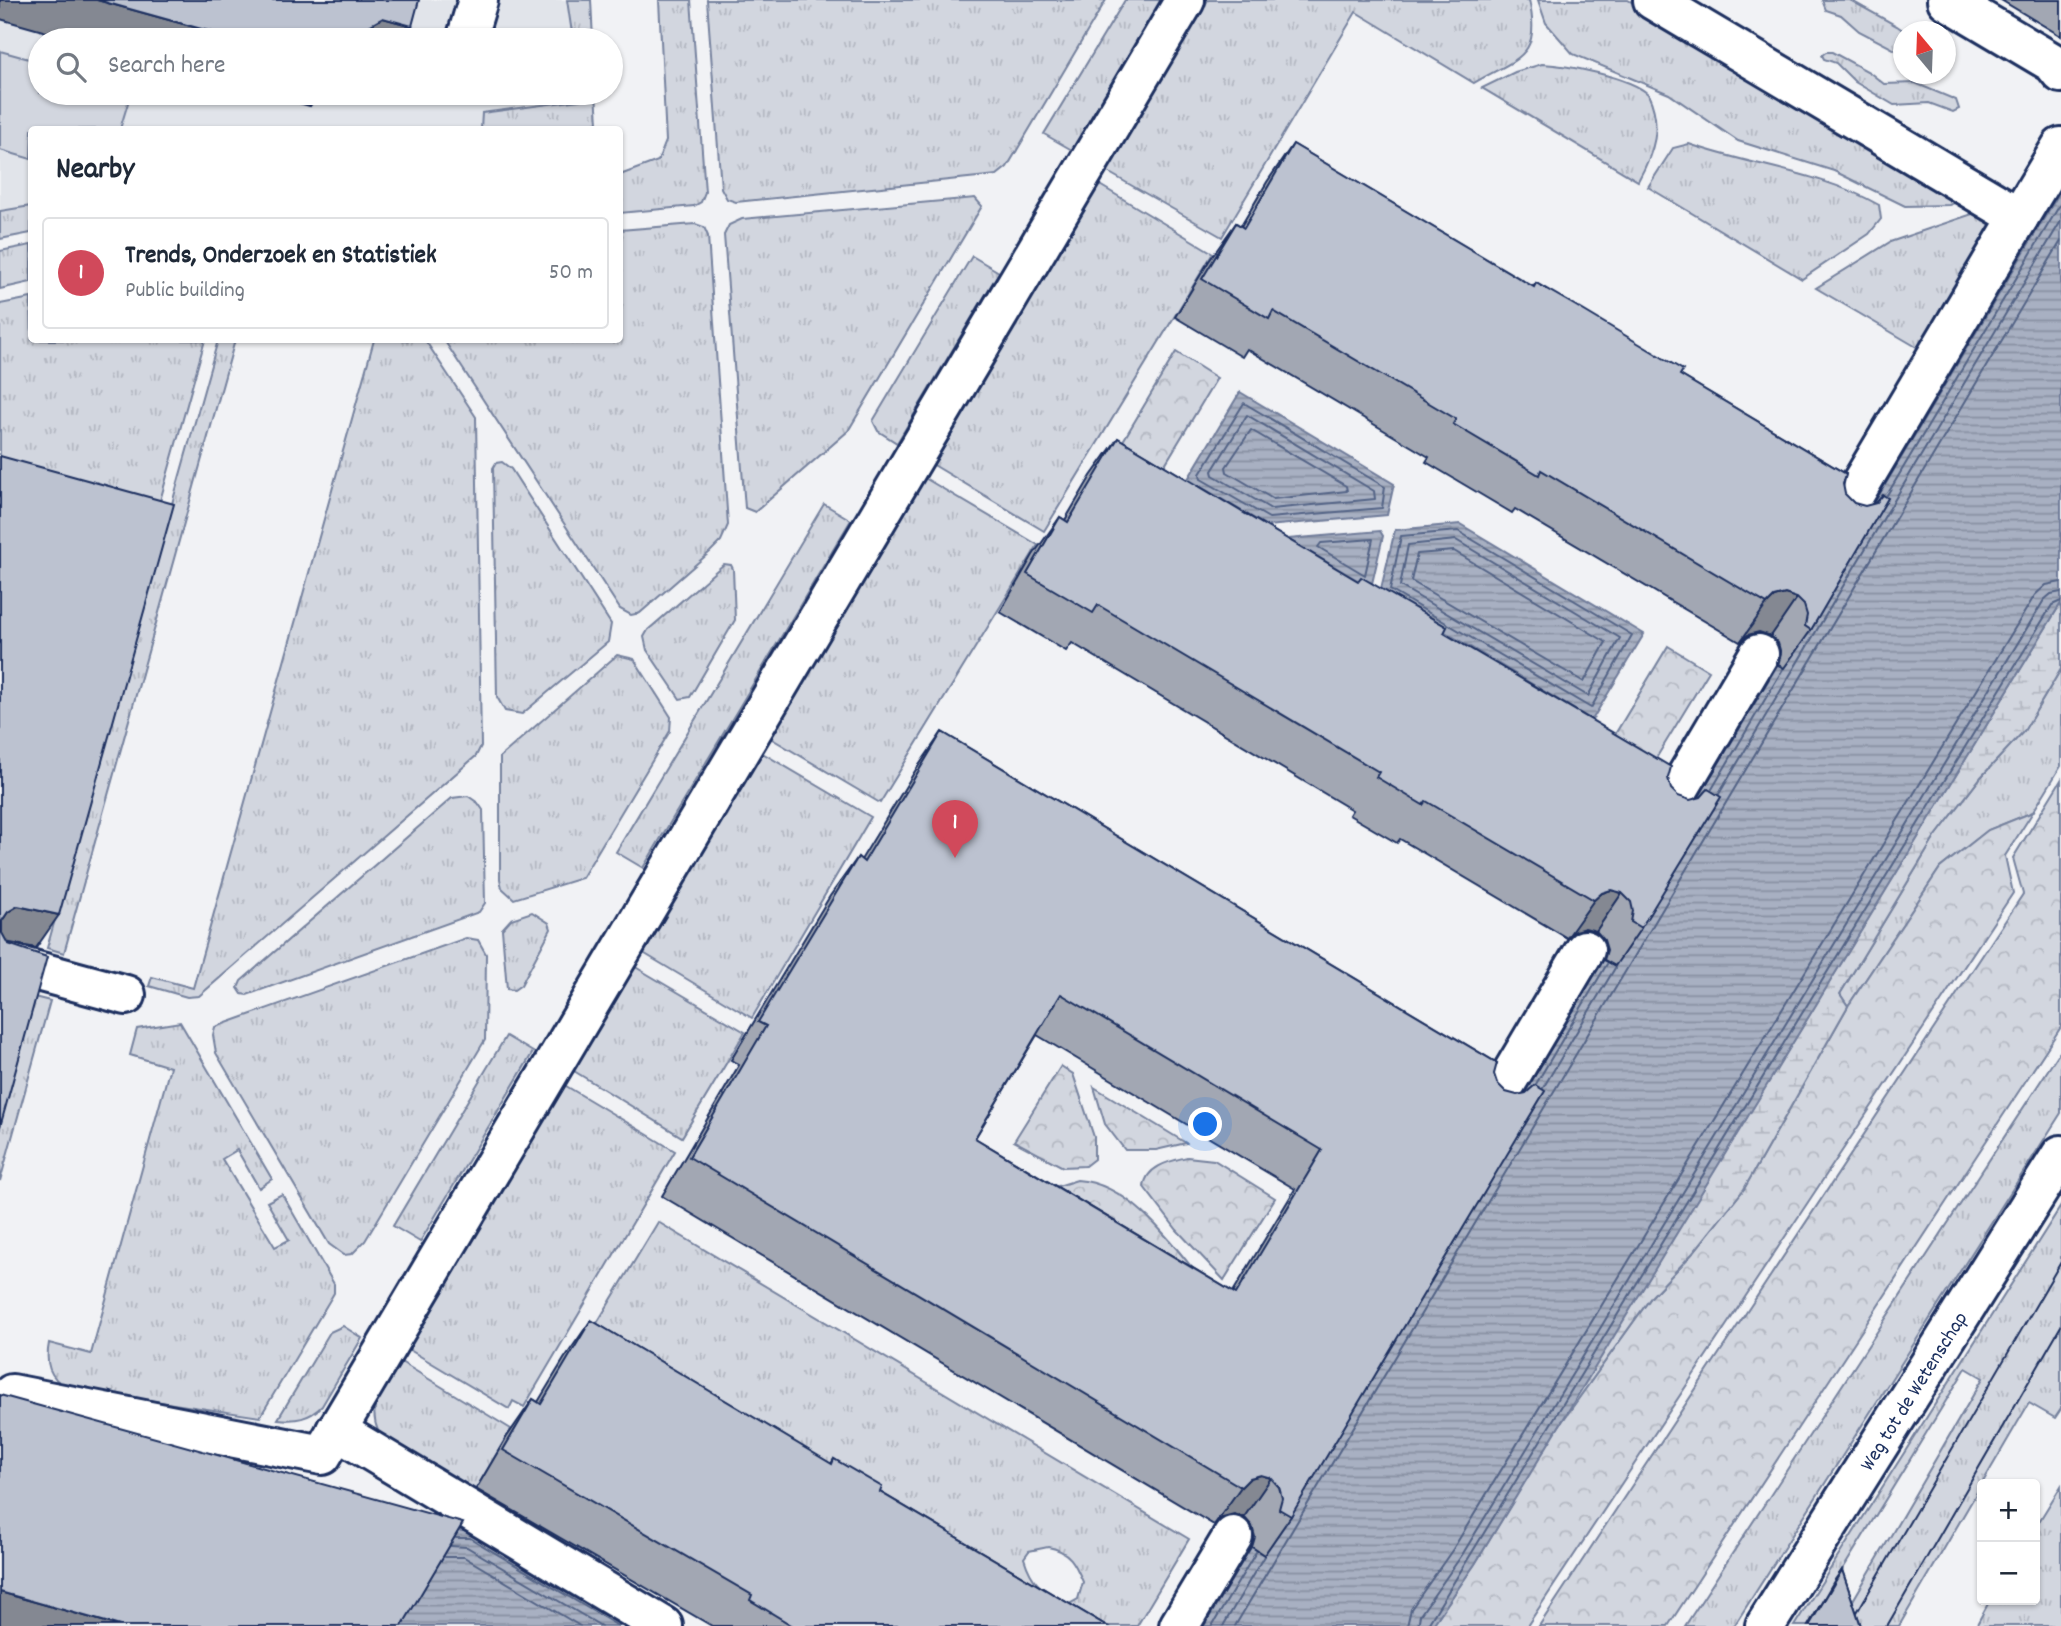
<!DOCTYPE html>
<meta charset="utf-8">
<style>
body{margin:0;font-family:Dekko,sans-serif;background:#f2f2f3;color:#1f2937}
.controls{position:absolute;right:21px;bottom:21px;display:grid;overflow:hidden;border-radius:7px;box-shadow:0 2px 5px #0004}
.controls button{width:63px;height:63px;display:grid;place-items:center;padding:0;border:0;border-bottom:2px solid #e0e1e3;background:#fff;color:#1f2937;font:35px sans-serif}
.compass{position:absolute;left:1893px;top:21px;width:63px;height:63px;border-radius:50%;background:#fff;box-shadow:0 2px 5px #0004;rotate:341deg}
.you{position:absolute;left:1206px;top:1125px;width:24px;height:24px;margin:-18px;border:5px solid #fff;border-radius:50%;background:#1a73e8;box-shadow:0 0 0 10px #1a73e833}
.badge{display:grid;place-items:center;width:46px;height:46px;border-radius:50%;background:#d1495b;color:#fff;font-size:23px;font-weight:700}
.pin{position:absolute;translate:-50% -58px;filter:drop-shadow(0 2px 4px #0008)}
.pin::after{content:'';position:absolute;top:37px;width:24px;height:21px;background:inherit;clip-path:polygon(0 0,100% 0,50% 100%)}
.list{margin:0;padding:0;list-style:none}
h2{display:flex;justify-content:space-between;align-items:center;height:91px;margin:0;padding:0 28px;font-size:30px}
h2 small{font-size:23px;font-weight:400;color:#747a83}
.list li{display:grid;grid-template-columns:46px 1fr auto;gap:21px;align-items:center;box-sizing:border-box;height:112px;margin:0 14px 14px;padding:0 14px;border:2px solid #e0e1e3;border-radius:7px}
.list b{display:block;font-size:26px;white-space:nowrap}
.list p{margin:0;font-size:23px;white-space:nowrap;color:#747a83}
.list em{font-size:23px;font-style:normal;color:#747a83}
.icon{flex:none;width:38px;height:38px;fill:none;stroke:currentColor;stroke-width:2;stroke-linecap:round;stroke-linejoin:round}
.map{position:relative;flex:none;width:2061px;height:1626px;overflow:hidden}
.search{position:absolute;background:#fff;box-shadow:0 2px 5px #0004;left:28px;top:28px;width:595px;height:77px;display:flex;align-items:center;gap:18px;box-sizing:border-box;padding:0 24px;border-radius:38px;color:#747a83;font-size:26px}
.panel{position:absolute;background:#fff;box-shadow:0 2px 5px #0004;left:28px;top:126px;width:595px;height:217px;border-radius:7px}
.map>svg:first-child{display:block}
.built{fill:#e1e4ea}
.grass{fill:url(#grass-tufts);stroke:#76829e;stroke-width:2;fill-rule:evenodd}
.forest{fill:url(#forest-crowns);stroke:#76829e;stroke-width:2}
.wetland{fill:url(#wetland-marsh);stroke:#76829e;stroke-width:2}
.pitch{fill:#d2d6df;stroke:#76829e;stroke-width:2}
.water{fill:url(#water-rules);stroke:#707c9a;stroke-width:2}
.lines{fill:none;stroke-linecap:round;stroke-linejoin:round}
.shore{stroke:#536386;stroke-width:2}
.street-casing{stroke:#1b2f5e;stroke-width:44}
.secondary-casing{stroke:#1b2f5e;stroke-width:44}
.street{stroke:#fff;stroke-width:38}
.secondary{stroke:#fff;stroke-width:38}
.tram{stroke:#1b2f5e;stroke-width:2}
.wall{fill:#a2a7b3;stroke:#1b2f5e;stroke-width:2;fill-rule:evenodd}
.shaded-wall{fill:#848892;stroke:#1b2f5e;stroke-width:2}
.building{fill:#bcc2d0;stroke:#1b2f5e;stroke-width:2;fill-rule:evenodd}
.labels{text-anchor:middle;stroke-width:5;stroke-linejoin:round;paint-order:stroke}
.street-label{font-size:21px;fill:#1b2f5e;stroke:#fff}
</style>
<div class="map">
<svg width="2061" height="1626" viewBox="0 0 2061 1626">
<defs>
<pattern id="grass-tufts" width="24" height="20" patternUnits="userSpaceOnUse" patternTransform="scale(1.75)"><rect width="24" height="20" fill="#d2d6df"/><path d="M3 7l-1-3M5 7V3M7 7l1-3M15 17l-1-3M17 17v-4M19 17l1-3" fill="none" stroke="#b4b8c2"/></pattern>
<pattern id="forest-crowns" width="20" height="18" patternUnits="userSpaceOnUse" patternTransform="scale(1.75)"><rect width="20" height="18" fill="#d2d6df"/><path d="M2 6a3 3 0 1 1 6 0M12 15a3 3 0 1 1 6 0" fill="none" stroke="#b4b8c2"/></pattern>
<pattern id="wetland-marsh" width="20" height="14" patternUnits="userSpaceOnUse" patternTransform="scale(1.75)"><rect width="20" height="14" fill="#d2d6df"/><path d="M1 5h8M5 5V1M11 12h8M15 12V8" fill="none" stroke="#b4b8c2"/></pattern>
<pattern id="water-rules" width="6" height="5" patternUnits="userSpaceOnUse" patternTransform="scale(1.75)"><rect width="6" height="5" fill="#a8b0c2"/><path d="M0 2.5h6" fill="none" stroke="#8890a1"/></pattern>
</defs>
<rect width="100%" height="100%" fill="#f1f2f5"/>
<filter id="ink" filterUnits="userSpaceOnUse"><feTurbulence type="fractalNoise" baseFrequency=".0143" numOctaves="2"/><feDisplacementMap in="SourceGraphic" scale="14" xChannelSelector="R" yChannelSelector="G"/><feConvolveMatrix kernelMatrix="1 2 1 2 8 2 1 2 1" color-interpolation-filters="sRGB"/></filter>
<g filter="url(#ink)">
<polygon class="built" points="0,0 591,0 593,40 40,40 40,93 596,93 598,122 561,130 32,130 31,234 0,240"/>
<g class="grass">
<polygon points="567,0 591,0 593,40 573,40"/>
<polygon points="659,0 691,0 705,192 701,202 694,206 620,213 620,175 658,161 666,141"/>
<polygon points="707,0 1106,0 1007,167 997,175 736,202 727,199 721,188"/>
<polygon points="1125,0 1162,0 1072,150 1044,134"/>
<path d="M 1208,0 L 1529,0 C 1542,58 1518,57 1474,83 L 1356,12 L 1222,237 L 1106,171 Z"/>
<polygon points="1538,0 1628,0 1962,200 1949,205 1905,206 1834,171 1738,141 1669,94 1573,54 1546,23"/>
<polygon points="1822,0 1850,0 1897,26 1904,31 1903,54 1859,31 1841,15 1826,10"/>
<polygon points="1826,52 1832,52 1869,72 1884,84 1915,83 1956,100 1959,109 1953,112 1929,103 1894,105 1855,82 1836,63 1824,59 1822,55"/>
<path d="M 1542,64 C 1567,65 1630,77 1648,94 C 1663,126 1654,152 1638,181 L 1482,88 L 1515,72 Z"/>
<polygon points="579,93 596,93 598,122 560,129 481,129 482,113 580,100"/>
<path d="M 1689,144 C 1751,166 1821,172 1879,205 L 1881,219 L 1869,234 L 1802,279 L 1648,187 L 1673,148 Z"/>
<polygon points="1098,184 1213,253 1044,531 932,464"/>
<polygon points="975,198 982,206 848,431 755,512 745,508 724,235 729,225 742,219"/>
<polygon points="31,206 31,233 0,239 0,211"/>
<polygon points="1981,211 2002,223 1925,352 1816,288 1890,242"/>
<polygon points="695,224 704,227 708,236 728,525 721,541 710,552 640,613 631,615 620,609 444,340 620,340 620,230"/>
<polygon points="31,245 31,282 0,289 0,251"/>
<polygon points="972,256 999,272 897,443 878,431 873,421"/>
<polygon points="31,298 32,340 205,340 153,526 0,483 0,304"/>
<polygon points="218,340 235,340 64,953 47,948"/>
<polygon points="374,340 425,340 476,417 481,746 476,756 199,996 187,997 149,986 152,977 193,988"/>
<polygon points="502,462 511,469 611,624 608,642 522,714 505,711 497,697 493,468 496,463"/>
<polygon points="923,477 1038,545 880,803 767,736"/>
<polygon points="824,504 851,520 643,868 616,852"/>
<polygon points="724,564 731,565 733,569 735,620 690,697 680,699 647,650 644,637 648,630"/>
<polygon points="617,655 634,659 671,717 670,731 582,878 514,899 502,888 500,879 500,757"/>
<polygon points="2061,669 2061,766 2033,812 1988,830 1940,868 1848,1006 1840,994 1935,837 1981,777 2024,731"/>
<polygon points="759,751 871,817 752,1018 640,951"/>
<polygon points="468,796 478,803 483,810 485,903 479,912 247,995 242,994 238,988 241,981 452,798"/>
<polygon points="532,912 549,923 551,929 521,985 514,990 507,989 502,929 511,919"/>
<polygon points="466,938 478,940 486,954 485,1040 365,1241 352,1254 344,1255 329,1244 216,1053 213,1035 215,1027"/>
<polygon points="632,965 745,1032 682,1137 569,1068"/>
<polygon points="34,997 50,1001 0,1181 0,1118"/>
<path d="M 180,1022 L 272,1179 L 259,1188 L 237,1150 L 222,1159 L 275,1247 L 289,1240 L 267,1202 L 282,1194 L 334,1284 L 334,1293 L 260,1417 L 67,1388 C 49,1377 45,1364 49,1343 L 91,1354 L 170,1067 L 130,1055 L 137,1029 Z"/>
<polygon points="506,1036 533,1052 420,1242 393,1226"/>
<polygon points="2061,1050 2061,1113 1734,1626 1685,1626"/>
<polygon points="561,1083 675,1151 524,1407 513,1401 509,1409 403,1346"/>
<polygon points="2061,1206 2061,1409 2055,1418 2029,1403 1899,1626 1838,1626 1983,1378 1966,1368 1808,1626 1794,1626"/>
<path d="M 658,1222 L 1189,1539 L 1137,1626 L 1060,1626 L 585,1343 ZM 1048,1547 C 1070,1551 1075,1563 1083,1582 L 1078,1599 L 1069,1604 C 1043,1589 1033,1587 1024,1558 L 1029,1551 Z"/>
<path d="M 343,1326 L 362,1338 L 322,1406 C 309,1419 296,1421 278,1419 L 330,1332 Z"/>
<path d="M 396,1359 L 511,1429 L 473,1494 L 383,1440 C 363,1410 382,1387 396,1359 Z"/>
<polygon points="2061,1486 2061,1626 1976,1626 1990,1600 2035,1600 2035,1528"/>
</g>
<g class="forest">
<polygon points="1176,352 1217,378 1164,466 1123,441"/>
<polygon points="1668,646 1709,671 1655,760 1614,736"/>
<polygon points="2061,780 2061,1027 1668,1626 1539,1626 2023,894 2013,858"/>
<polygon points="2033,812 2005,856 2013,893 1527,1626 1432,1626 1475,1564 1556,1430 1652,1296 1692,1254 1744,1189 1848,1006 1940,868 1988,830"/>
<polygon points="1061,1066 1073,1074 1094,1137 1094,1159 1085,1166 1063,1167 1014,1141"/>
<polygon points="1094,1087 1186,1143 1156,1150 1125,1150 1105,1124"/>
<path d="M 1187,1157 L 1214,1160 L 1275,1198 L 1224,1280 L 1177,1230 L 1144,1187 C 1146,1166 1170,1161 1187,1157 Z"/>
<path d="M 1077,1180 C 1136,1184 1179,1254 1214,1295 L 1042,1191 Z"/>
</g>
<polygon class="wetland" points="2061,603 2061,669 2024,731 1981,777 1935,837 1840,994 1848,1006 1744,1189 1692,1254 1652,1296 1556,1430"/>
<polygon class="pitch" points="0,51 40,62 40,93 131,93 120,129 32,130 31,159 0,150"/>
<g class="water">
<polygon points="2061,190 2061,603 1475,1564 1432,1626 1204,1626"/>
<polygon points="1240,392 1394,484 1387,515 1267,526 1188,479"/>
<polygon points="1460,524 1644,634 1592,720 1380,593 1395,530"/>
<polygon points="1380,531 1383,536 1371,588 1288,539"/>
<polygon points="313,1529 471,1531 631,1626 254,1626"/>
</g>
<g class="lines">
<g class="shore">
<polygon points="1244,403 1385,487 1382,508 1269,518 1201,479 1200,474"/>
<polygon points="1247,415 1374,491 1375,499 1271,509 1213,475 1212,471"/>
<polygon points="1251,430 1346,486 1347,491 1273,499 1227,472 1226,467"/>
<polyline points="1887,495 2061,203"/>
<polygon points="1458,531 1632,635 1591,708 1390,590 1401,536"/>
<polygon points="1373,539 1365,575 1318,547 1321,543"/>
<polygon points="1456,540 1620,638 1588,696 1400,586 1408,545"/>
<polygon points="1454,551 1606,642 1584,682 1411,581 1417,554"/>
<polyline points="1712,789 1783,669"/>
<polyline points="1719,794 2061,221"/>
<polyline points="1536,1084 1607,964"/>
<polyline points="1543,1088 1615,968"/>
<polyline points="456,1538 470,1538 618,1626"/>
<polyline points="451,1546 467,1547 601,1626"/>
<polyline points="445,1557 464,1557 580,1626"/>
<polyline points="1212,1626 1256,1552"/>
<polyline points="1223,1626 1264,1556"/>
<polyline points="1235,1626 2061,241"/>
<polyline points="1407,1626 1411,1609 1453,1549 2035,595 2046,585 2061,582"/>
<polyline points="1418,1626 1420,1615 1462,1555 2044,600 2051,594 2061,592"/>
<polyline points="1427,1626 2052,605 2061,601"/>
</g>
<defs>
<g id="street">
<polyline points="1653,0 2019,217 2061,147"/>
<polyline points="1947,0 2053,63 2061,73"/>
<polyline points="466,40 478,0"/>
<polyline points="1838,522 2019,217"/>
<polyline points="1663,816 1759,654"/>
<polyline points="0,961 126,995"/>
<polyline points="1489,1112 1585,950"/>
<polyline points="12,1394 322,1455 1185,0"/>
<polyline points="336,1430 663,1626"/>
<polyline points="1179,1626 1233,1536"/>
</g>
<g id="secondary">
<path id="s1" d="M 1765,1626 L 2061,1155"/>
</g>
</defs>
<use href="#street" class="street-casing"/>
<use href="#secondary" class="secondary-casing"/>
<use href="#street" class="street"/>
<use href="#secondary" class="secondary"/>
<g class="tram">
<polyline points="1849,1626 2061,1262"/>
<polyline points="1887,1626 2061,1326"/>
</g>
</g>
<g class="wall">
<polygon points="2001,0 2061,0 2061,36"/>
<polygon points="1293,144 1533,287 1536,283 1680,375 1846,474 1811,630 1784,668 1778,665 1781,654 1778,643 1771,636 1759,632 1748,635 1740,642 1515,509 1512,513 1426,462 1429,457 1247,349 1242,357 1175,317 1209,261 1236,223 1241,226 1267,182"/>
<polygon points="1118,438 1444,633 1668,778 1641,928 1615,966 1604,960 1607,950 1604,940 1596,931 1585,928 1575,931 1567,938 1400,839 1397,843 1349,815 1352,810 1072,643 1066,651 1000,612 1033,555 1060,517 1065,520 1091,476"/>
<path d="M 942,732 L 1497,1063 L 1291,1516 L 1264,1555 L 1252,1547 L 1255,1537 L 1252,1526 L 1244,1517 L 1234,1514 L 1223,1517 L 1214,1525 L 662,1196 L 739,1065 L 731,1060 L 830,896 L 858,857 L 861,860 L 915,771 ZM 1037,1035 L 1295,1189 L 1233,1292 L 975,1138 Z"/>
<polygon points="591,1320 831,1464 834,1459 880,1492 1107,1626 712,1626 476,1489 506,1438 533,1399 538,1402 564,1359"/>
<polygon points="1842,1570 1861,1626 1808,1626 1834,1581"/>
</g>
<g class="shaded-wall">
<polygon points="0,0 97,0 241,40 75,40 0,19"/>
<polygon points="383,18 412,26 401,40 344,40"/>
<polygon points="263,93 319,93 310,106"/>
<polygon points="1785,594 1797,598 1771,636 1759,632 1748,635 1740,642 1767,604 1774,597"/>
<polygon points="1611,890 1622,893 1596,931 1585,928 1575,931 1567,938 1594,900 1602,893"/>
<polygon points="18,906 59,915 36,948 0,941 0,924 8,912"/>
<polygon points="1261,1475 1271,1478 1244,1517 1234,1514 1223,1517 1214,1525 1241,1487 1250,1478"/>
<polygon points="0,1592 120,1626 0,1626"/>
</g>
<g class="building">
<polygon points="97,0 419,0 412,26 383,18 344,40 241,40"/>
<polygon points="1293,144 1534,287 1536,283 1576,306 1683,370 1680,375 1846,474 1843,484 1845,494 1854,503 1865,506 1876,503 1883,495 1888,498 1811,630 1805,626 1807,615 1804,605 1797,598 1785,594 1774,597 1767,604 1541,470 1539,475 1453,424 1456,419 1273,311 1269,319 1202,279 1236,223 1244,228"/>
<polygon points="1118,438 1358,581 1361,577 1447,627 1444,633 1671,767 1668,778 1671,789 1678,796 1690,800 1701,797 1708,789 1721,797 1641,928 1631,922 1633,911 1631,902 1622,893 1611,890 1602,893 1594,900 1426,801 1423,805 1376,777 1379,772 1098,605 1093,613 1027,574 1060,517 1068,522"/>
<polygon points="0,456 174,504 59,915 18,906 8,912 2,921 2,933 8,944 47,957 0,1127"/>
<path d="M 942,732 L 1497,1063 L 1494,1074 L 1497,1083 L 1506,1092 L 1517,1095 L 1526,1093 L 1535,1085 L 1545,1091 L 1291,1516 L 1279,1509 L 1282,1498 L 1279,1487 L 1271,1478 L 1261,1475 L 1250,1478 L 1241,1487 L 689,1157 L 766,1026 L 758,1022 L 858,857 L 864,862 ZM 1061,994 L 1322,1150 L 1236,1294 L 975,1138 Z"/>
<polygon points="591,1320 832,1464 834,1459 882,1487 880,1492 1107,1626 793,1626 750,1600 752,1595 503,1450 533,1399 541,1404"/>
<polygon points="0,1395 463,1523 402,1626 120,1626 0,1592"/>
<polygon points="1842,1570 1861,1626 1809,1626"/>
</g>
</g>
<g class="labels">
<g class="street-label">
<text dy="7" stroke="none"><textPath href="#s1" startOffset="278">Weg tot de Wetenschap</textPath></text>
</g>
</g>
</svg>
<div class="controls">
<button>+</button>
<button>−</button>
</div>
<svg class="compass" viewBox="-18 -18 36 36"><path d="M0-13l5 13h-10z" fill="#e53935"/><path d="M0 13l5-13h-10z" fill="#747a83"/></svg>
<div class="you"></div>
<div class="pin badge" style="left:955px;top:858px">1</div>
<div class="search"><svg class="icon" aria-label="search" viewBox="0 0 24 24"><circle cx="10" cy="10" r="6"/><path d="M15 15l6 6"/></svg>Search here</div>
<section class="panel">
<h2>Nearby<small></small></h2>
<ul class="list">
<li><span class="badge">1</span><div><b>Trends, Onderzoek en Statistiek</b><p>Public building</p></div><em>50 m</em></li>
</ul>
</section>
</div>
